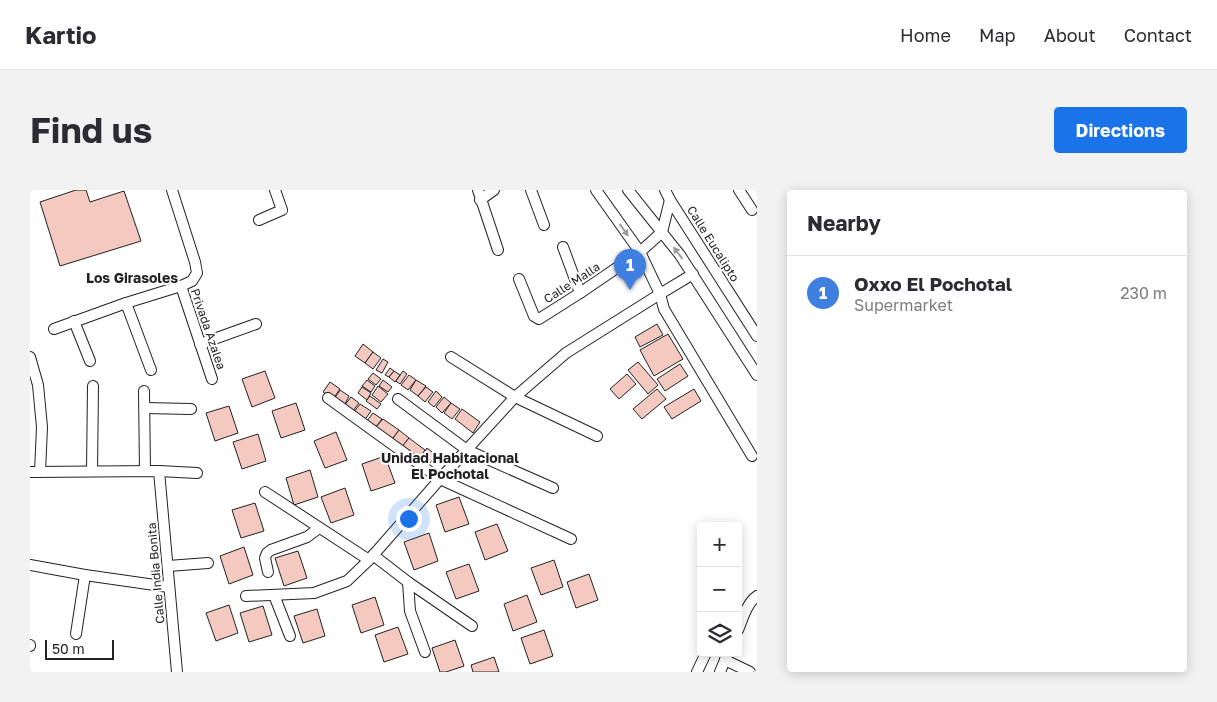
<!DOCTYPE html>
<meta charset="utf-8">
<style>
body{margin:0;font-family:"Golos Text",sans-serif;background:#f2f2f3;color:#2b2b33}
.controls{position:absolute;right:15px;bottom:15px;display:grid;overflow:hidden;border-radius:5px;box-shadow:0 2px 12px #0003}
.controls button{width:45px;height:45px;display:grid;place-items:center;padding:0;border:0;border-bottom:1px solid #e1e1e2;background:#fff;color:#2b2b33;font:25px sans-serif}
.scale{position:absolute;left:15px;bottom:12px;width:69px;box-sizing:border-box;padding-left:5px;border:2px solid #222;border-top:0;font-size:14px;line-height:18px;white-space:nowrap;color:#222;-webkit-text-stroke:4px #fff;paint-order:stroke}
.you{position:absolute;left:378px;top:328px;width:18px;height:18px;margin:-12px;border:4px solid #fff;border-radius:50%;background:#1a73e8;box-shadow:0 0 0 8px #1a73e833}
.badge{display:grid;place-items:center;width:32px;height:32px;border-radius:50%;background:#1a73e8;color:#fff;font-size:16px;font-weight:700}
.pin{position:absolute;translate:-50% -41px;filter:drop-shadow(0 1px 2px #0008)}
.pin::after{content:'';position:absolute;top:26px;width:18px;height:15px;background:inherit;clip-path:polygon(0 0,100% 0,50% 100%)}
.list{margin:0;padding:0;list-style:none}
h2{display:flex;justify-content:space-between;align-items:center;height:65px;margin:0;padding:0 20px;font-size:21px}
h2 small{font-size:16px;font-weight:400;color:#7c7c81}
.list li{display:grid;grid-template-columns:32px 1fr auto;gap:15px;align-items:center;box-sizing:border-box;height:75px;padding:0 20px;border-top:1px solid #e1e1e2}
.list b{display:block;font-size:19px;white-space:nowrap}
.list p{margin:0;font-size:16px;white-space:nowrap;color:#7c7c81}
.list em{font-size:16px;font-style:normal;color:#7c7c81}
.icon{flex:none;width:28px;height:28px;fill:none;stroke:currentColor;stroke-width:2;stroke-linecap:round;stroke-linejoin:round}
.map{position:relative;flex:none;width:727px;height:482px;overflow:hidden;border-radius:5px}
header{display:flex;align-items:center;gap:30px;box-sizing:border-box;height:70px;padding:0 25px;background:#fff;border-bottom:1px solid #e1e1e2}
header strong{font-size:24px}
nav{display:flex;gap:28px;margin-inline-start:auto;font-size:18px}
.intro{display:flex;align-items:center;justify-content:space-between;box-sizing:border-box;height:120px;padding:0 30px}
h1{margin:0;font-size:35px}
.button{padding:12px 22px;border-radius:5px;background:#1a73e8;color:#fff;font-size:18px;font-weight:700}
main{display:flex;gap:30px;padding:0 30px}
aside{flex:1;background:#fff;border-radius:5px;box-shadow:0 2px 12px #0003}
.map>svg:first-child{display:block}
.building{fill:#f3c9c0;stroke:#222}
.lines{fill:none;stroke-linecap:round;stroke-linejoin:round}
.minor-casing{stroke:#222;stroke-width:12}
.minor{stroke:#fff;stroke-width:10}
.oneway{fill:#9c9c9c}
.labels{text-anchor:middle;stroke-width:4;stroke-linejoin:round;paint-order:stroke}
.street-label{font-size:12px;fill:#222;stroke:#fff}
.neighbourhood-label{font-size:14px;font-weight:bold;fill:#222;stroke:#fff}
</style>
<header>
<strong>Kartio</strong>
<nav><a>Home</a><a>Map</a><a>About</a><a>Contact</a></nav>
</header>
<div class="intro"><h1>Find us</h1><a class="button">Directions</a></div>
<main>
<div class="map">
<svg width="727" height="482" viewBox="0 0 727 482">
<rect width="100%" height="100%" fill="#fff"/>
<g class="building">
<polygon points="46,0 56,0 60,12 94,1 111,51 30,76 10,12"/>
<polygon points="627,134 633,145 610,157 605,147"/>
<polygon points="638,144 653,169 624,186 610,160"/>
<polygon points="333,154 343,162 335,173 325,166"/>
<polygon points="343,162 351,168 343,179 335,173"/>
<polygon points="353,169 358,172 352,183 346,180"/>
<polygon points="608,172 628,195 618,204 598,180"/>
<polygon points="650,174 658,186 635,201 627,189"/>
<polygon points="360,178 364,181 359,187 355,185"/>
<polygon points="235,181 245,208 222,217 212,189"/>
<polygon points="364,181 370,185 365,192 359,187"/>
<polygon points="373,181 377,184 370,194 366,191"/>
<polygon points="343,183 351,189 346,195 338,189"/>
<polygon points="597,184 606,194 589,209 580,199"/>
<polygon points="379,185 386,190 378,200 371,195"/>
<polygon points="337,190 345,196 341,202 332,196"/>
<polygon points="353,190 362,197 358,202 349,196"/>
<polygon points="386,190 396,196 388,206 380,200"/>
<polygon points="300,192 310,199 303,209 293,202"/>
<polygon points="348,196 358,204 351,212 342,205"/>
<polygon points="332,197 341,203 337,210 328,203"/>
<polygon points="396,197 403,202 395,212 388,206"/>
<polygon points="627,199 636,209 612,229 603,219"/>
<polygon points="664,199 671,211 642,229 634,217"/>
<polygon points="310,200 319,206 314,216 304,209"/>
<polygon points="406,201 412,207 404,217 398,212"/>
<polygon points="340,206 351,214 347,219 336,211"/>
<polygon points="321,207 329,213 322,222 314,216"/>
<polygon points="414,207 421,213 412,223 406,217"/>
<polygon points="266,213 275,240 251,248 242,221"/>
<polygon points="421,213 430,219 422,229 414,223"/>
<polygon points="330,214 341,221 334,231 323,223"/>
<polygon points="199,216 208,243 185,251 176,223"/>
<polygon points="432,219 450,232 443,243 425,229"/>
<polygon points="343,223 352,229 345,238 336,232"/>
<polygon points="353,229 369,240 361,251 345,238"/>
<polygon points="369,240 379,248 371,258 361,251"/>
<polygon points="306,242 317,270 295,278 284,251"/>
<polygon points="228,244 236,271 212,279 203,252"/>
<polygon points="379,248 395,260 388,270 371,258"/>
<polygon points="397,258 406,265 397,277 389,271"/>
<polygon points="355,266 365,293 341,301 332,274"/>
<polygon points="280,280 288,307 264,315 256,288"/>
<polygon points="315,298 324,325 301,333 291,307"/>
<polygon points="429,307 439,334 415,342 406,315"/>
<polygon points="225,313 234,341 211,348 202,320"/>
<polygon points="467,334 478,361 455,370 445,342"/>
<polygon points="399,343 408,371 384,380 374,352"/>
<polygon points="214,357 223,385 199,394 190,366"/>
<polygon points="268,361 277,388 254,396 245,368"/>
<polygon points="524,370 533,397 511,405 501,378"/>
<polygon points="439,374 449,401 426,409 416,382"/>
<polygon points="559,384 568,410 546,418 537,392"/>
<polygon points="497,405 507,432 483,441 474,414"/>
<polygon points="345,407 354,435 331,443 322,415"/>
<polygon points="199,415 208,443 186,451 176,423"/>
<polygon points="233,416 242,445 219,452 210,423"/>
<polygon points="287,419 295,446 273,453 264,426"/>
<polygon points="368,437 378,464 354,472 345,445"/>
<polygon points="514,440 523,466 500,474 491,448"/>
<polygon points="425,450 434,476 416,482 410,482 402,458"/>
<polygon points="464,467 469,482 443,482 441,475"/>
</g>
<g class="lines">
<defs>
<g id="minor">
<polyline points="448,0 468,60"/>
<polyline points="501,0 514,35"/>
<polyline points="566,0 610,62 630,104 634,119 722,266"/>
<polyline points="598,0 650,65 727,185"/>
<polyline points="635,0 640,10 727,146"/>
<polyline points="709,0 722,20"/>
<polyline points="450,10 464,0"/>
<polyline points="229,30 252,20 245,0"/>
<polyline points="533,57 550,103"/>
<polyline points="489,89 504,126 509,129 550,103 610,62 632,42 640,10"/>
<polyline points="151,96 182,189"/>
<polyline points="96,113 121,180"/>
<polyline points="44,131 60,171"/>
<polyline points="24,139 96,113 151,96 162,91 167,83 165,72 142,0"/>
<polyline points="170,154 226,134"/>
<polyline points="0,167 8,195 12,237 10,282"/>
<polyline points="421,167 485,207 567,246"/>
<polyline points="114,201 115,281"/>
<polyline points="298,208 410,289 541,349"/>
<polyline points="368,209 437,260 523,298"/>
<polyline points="115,218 161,219"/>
<polyline points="62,281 63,196"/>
<polyline points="129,281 147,482"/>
<polyline points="0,282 129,281 167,283"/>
<polyline points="235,302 339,370"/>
<polyline points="343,365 378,392 442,436"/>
<polyline points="0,375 55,385 139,397"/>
<polyline points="138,376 178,373"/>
<polyline points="238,382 235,368 237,363 241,360 277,347 289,338"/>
<polyline points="378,392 380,421 395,462"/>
<polyline points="244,405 260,446"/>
<polyline points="216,406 284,403 317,391 339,370 410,289 485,207 536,163 630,104 663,84"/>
<path d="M 708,440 C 713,428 717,413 727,406"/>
<polyline points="46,444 55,385"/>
<polyline points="0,456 0,455"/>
<polyline points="695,470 720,482"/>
<polyline points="667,482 676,463"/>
<polyline points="690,482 698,463"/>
</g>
</defs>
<use href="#minor" class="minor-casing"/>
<use href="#minor" class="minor"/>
</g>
<defs><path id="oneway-solid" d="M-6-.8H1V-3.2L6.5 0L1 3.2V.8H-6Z" transform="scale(1.25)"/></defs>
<g class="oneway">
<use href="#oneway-solid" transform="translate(594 40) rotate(55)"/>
<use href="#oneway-solid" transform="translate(648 63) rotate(-127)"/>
</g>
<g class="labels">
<g class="street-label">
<text transform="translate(683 54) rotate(58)" y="4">Calle Eucalipto</text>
<text transform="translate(542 93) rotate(-33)" y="4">Calle Malla</text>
<text transform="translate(178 139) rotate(71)" y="4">Privada Azalea</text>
<text transform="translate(126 383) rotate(-95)" y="4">Calle India Bonita</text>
</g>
<g class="neighbourhood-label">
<text x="102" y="93">Los Girasoles</text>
<text x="420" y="273">Unidad Habitacional<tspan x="420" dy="16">El Pochotal</tspan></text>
</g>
</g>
</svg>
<div class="controls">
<button>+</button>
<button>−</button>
<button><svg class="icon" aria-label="layers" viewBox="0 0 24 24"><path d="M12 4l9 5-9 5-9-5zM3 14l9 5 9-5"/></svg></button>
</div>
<div class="scale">50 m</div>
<div class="you"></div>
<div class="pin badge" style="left:600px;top:100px;background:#3f7fe0">1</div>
</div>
<aside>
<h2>Nearby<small></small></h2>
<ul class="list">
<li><span class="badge" style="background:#3f7fe0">1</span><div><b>Oxxo El Pochotal</b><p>Supermarket</p></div><em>230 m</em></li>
</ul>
</aside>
</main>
